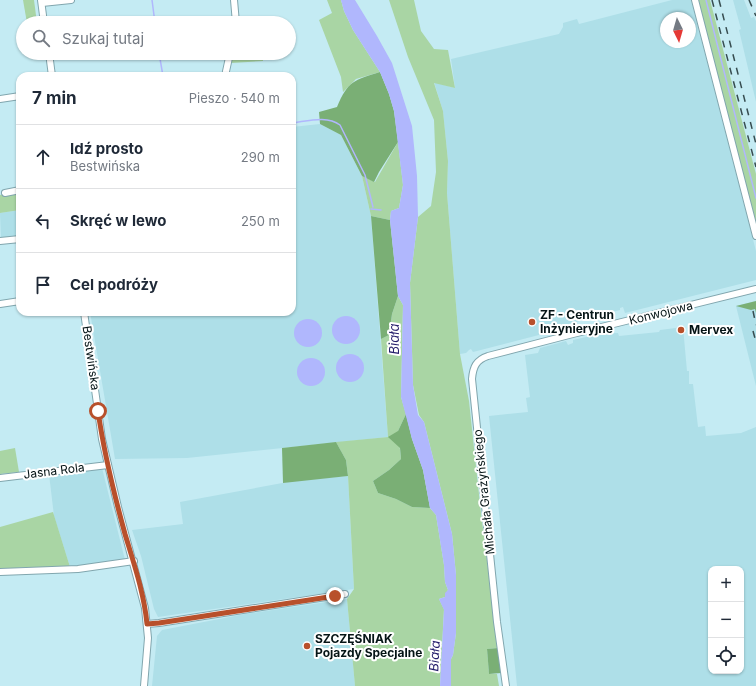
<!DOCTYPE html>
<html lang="pl">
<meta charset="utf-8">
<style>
body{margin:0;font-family:Inter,sans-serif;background:#f6f6f7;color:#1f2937}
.controls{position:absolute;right:12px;bottom:12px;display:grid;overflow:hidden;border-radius:8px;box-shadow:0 1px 3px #0004}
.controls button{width:36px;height:36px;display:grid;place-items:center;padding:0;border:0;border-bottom:1px solid #e0e1e3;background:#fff;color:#1f2937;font:20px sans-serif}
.compass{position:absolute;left:660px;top:12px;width:36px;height:36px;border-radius:50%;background:#fff;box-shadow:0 1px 3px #0004;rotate:175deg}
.stop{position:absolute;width:12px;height:12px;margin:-9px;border:3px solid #b8502b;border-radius:50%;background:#fff}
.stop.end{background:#b8502b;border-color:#fff;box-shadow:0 1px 4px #0008}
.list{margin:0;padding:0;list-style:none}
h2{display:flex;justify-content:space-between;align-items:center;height:52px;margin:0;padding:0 16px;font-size:17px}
h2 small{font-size:13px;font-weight:400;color:#747a83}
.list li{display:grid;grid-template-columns:26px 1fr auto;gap:12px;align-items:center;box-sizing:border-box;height:64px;padding:0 16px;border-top:1px solid #e0e1e3}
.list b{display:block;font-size:15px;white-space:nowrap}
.list p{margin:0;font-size:13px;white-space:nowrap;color:#747a83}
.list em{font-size:13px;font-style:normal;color:#747a83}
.icon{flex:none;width:22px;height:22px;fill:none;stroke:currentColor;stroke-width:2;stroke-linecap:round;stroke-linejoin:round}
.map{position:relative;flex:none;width:756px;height:686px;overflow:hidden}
.search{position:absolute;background:#fff;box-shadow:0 1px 3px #0004;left:16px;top:16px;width:280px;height:44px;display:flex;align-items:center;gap:10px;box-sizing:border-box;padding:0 14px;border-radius:22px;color:#747a83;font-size:15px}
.panel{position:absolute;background:#fff;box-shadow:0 1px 3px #0004;left:16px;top:72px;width:280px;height:244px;border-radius:12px}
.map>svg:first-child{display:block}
.built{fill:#aedfe8;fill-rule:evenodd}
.green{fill:#a9d5a4}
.forest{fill:#7aaf75}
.water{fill:#b0b7fd}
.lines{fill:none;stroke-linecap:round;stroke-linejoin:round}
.stream{stroke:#b0b7fd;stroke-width:1.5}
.minor-casing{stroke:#81a6ae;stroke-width:8}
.minor{stroke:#fff;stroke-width:6}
.rail{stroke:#374d50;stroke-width:1.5;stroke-dasharray:7 7;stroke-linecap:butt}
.route{stroke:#b8502b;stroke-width:5}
.poi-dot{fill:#b8502b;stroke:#fff;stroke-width:1.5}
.labels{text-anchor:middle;stroke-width:4;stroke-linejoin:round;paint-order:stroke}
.street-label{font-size:12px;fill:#051416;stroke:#fff}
.poi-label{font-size:12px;font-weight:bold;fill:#051416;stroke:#fff;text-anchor:start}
.water-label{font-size:13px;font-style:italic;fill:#251e6c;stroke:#fff}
</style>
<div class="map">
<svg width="756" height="686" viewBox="0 0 756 686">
<rect width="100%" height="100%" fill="#c4ebf3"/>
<g class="built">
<path d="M 672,0 L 691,0 L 756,251 L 756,280 L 625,313 L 623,307 L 620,308 L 620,310 L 561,326 L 562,329 L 473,352 L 471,349 L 469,350 L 466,353 L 460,354 L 447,193 L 448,161 L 443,111 L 434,82 L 455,88 L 451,59 L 559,34 L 563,27 L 563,23 L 577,19 L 579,24 ZM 666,18 L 690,18 L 690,42 L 666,42 Z"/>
<polygon points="733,0 744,0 751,18 754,17 756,21 756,102 739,30 741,29"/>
<polygon points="320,124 341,135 362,176 371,216 388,437 187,458 115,459 90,312 292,312 292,127"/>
<polygon points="20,210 20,236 1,239 0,213"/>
<polygon points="756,301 756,386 736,306"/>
<path d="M 683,327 L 687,371 L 689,371 L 689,384 L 693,384 L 698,427 L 705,426 L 706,436 L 741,433 L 756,427 L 756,686 L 517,686 L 489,416 L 528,412 L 526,398 L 530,397 L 525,355 L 538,353 L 540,348 L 566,341 L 568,345 L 573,343 L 573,340 L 608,332 L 611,333 L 618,333 L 619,336 L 659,332 L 660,330 ZM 711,569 L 741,569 L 741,671 L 711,671 Z"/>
<polygon points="102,468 125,560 70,567 54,516 49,474"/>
<polygon points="348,476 354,589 158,617 154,609 141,556 132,530 183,524 180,502 293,481"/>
<polygon points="347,599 355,686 152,686 157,636 162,630 245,614"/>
</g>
<g class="green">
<polygon points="23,0 34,0 37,23 27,23"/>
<polygon points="327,0 341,0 344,11 353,30 380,72 356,79 343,92 341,77 319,20 332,13"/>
<polygon points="389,0 414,0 421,31 434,49 448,50 455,88 434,83 443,111 448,161 447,193 460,354 469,401 481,513 498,648 487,649 489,674 497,674 499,686 451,686 451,659 453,655 456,633 456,575 452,534 424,422 419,415 413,385 410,283 418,217 431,206 436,172 434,120 408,57"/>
<polygon points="698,0 710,0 756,174 756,227"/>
<polygon points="233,53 263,53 263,61 231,63"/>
<polygon points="398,142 403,185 399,208 391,211 390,220 371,216 362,176 375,182"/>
<polygon points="20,191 20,210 0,213 0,195"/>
<polygon points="398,296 403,305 401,397 406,414 398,431 401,459 389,470 373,481 378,493 396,499 412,507 430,508 436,515 444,565 445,582 448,590 445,597 439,599 444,609 440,686 355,686 347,599 354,589 348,476 346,460 336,442 388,437 381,339 389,335 392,314"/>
<polygon points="15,448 19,472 0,474 0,451"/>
<polygon points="53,512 70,567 31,567 0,569 0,527"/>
</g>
<g class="forest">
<path d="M 380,72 L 389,94 L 394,111 L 398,142 L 379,172 L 374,182 L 362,176 L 341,135 L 320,124 L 319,112 L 337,107 C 348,81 354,80 380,72 Z"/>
<polygon points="371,216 390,220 398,296 392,314 389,335 381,339"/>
<polygon points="756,301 756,313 755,309 751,310 736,306"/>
<polygon points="406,414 412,439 423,470 430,508 412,507 396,499 378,493 373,481 389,470 401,459 400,448 388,437 398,431"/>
<polygon points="336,442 346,460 348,476 283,483 282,448"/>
<polygon points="498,648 501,673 489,674 487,649"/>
</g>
<g class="water">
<polygon points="341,0 355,0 377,36 392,63 412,126 417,176 418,217 410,283 413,385 418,415 424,422 452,534 456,575 456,633 453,655 451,659 451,686 440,686 444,610 439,599 445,597 445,593 448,590 445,582 444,565 436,515 430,508 423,470 412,439 401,397 403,305 398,296 390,220 391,211 399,208 403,185 394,111 389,94 380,72 353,30 344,11"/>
<circle cx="346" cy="330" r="14"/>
<circle cx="308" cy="333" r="14"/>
<circle cx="350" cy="368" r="14"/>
<circle cx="311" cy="372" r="14"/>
</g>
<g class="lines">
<g class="stream">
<polyline points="152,0 155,23"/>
<polyline points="706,0 756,198"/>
<polyline points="159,53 163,76"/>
<path d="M 292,123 C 308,121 327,115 340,125 L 365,175 L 373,207"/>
<polyline points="371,209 381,210"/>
</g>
<defs>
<g id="minor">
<polyline points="41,0 44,23"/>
<polyline points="234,0 236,23"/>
<polyline points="695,0 756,236"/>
<polyline points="42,3 71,0"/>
<polyline points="49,53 52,76"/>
<polyline points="225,76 230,53"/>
<polyline points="0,99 20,96"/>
<polyline points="5,193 20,190"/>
<polyline points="0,241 20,239"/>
<polyline points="0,304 20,301"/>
<polyline points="84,312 102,439 118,507 145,608 148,638 144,686"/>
<polyline points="0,478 108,465"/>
<polyline points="0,572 78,569 134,561"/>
<polyline points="147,624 159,623 345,594"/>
<path d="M 506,686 L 497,622 L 472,379 C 473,367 476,360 488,356 L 569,335 L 756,289"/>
</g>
</defs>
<use href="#minor" class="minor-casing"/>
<use href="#minor" class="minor"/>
<g class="rail">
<polyline points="712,0 756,167"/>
<polyline points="719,0 756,144"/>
<polyline points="749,0 756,16"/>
<polyline points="753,311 756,325"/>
<polyline points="753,331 756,342"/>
</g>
</g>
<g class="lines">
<path class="route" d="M 98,411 C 104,453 114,494 125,534 C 134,564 144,593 147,624 L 159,623 L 335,596"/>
</g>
<g class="poi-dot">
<circle cx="532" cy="322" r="4"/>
<circle cx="681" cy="330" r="4"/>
<circle cx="307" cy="646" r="4"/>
</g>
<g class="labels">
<g class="street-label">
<text transform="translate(661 313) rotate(-14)" y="4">Konwojowa</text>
<text transform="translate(91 358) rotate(82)" y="4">Bestwińska</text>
<text transform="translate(54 471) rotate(-7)" y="4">Jasna Rola</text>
<text transform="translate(484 492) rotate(-96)" y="4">Michała Grażyńskiego</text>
</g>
<g class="poi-label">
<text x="540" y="319">ZF - Centrun<tspan x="540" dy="14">Inżynieryjne</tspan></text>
<text x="689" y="334">Mervex</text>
<text x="315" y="643">SZCZĘŚNIAK<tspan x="315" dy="14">Pojazdy Specjalne</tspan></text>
</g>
<g class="water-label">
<text transform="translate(394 339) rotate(-90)" y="5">Biała</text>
<text transform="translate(434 656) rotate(-87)" y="5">Biała</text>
</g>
</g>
</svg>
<div class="controls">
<button>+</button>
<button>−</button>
<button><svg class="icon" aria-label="locate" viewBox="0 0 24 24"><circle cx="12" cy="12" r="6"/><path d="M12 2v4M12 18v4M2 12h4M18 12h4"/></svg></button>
</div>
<svg class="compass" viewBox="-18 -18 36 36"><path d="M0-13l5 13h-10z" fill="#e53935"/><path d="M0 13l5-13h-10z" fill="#747a83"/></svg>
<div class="stop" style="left:98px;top:411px"></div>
<div class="stop end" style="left:335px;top:596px"></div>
<div class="search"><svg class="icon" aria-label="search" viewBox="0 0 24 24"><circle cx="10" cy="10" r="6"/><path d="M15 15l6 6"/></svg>Szukaj tutaj</div>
<section class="panel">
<h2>7 min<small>Pieszo · 540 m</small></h2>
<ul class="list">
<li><svg class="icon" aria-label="ahead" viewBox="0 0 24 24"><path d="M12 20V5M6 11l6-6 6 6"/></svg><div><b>Idź prosto</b><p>Bestwińska</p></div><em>290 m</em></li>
<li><svg class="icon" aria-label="left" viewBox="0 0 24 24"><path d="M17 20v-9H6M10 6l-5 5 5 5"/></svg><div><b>Skręć w lewo</b></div><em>250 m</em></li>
<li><svg class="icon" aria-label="arrive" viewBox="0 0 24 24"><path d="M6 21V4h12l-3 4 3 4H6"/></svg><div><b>Cel podróży</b></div></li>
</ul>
</section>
</div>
